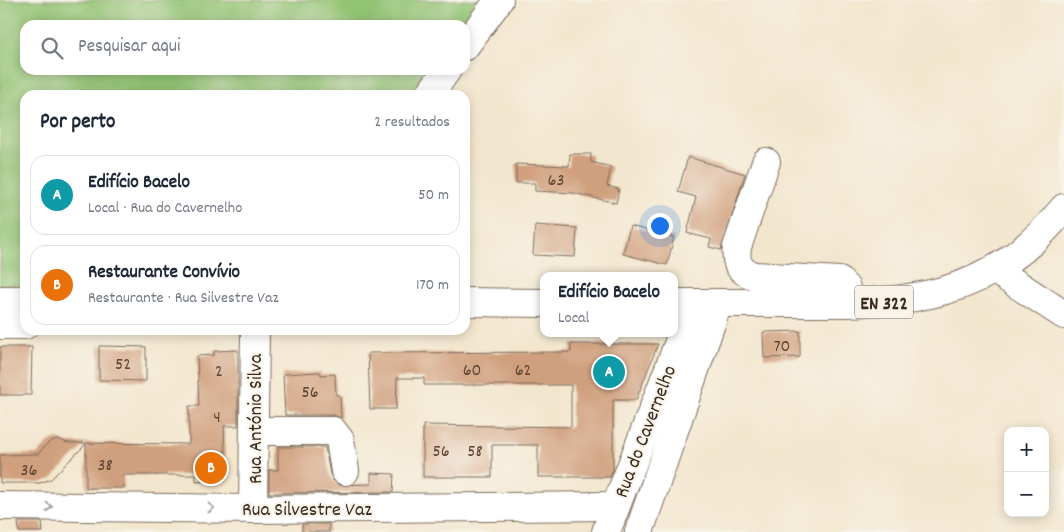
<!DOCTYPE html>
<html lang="pt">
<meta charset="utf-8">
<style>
body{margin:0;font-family:Dekko,sans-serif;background:#f6f6f7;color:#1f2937}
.controls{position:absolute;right:15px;bottom:15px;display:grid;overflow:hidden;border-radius:10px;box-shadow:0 2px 12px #0003}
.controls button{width:45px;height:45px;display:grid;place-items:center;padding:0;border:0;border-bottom:1px solid #e0e1e3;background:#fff;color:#1f2937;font:25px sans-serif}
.you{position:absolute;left:659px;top:225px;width:18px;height:18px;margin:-12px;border:4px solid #fff;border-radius:50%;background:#1a73e8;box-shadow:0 0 0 8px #1a73e833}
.badge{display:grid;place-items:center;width:32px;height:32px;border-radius:50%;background:#d93025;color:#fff;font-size:16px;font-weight:700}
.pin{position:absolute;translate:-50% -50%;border:2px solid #fff;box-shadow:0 1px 5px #0006}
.popup{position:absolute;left:540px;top:272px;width:138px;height:65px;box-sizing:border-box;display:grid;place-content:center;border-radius:10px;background:#fff;filter:drop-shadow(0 1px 4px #0005);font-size:16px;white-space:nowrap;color:#747a83}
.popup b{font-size:19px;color:#1f2937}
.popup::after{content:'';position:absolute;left:50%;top:100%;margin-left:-10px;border:10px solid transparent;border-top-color:#fff}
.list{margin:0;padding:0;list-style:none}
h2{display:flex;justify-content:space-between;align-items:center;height:65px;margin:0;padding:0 20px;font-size:21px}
h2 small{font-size:16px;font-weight:400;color:#747a83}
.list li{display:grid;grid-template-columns:32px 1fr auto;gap:15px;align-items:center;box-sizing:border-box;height:80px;margin:0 10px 10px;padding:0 10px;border:1px solid #e0e1e3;border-radius:15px}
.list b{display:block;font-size:19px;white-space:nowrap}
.list p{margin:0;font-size:16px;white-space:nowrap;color:#747a83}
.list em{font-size:16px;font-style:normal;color:#747a83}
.icon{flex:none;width:28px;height:28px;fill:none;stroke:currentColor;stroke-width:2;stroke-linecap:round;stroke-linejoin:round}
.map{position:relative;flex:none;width:1064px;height:532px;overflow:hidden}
.search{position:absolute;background:#fff;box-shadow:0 2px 12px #0003;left:20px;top:20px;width:450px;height:55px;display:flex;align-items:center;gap:12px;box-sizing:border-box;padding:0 18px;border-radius:15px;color:#747a83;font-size:19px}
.panel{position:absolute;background:#fff;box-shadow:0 2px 12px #0003;left:20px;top:90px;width:450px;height:245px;border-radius:15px}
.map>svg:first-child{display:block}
.green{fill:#92c373;stroke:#667648}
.building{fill:#d09f7d}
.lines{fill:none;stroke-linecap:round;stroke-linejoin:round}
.minor-casing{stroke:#7b6c5c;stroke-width:30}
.major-casing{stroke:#7b6c5c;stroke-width:30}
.minor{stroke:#fff;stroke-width:28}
.major{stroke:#fff;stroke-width:28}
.oneway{stroke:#a79f9a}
.labels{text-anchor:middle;stroke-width:4;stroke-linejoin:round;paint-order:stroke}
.number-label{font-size:18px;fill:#604736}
.shield{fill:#f7f3e8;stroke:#73665b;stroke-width:1}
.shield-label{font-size:19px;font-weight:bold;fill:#3b2a1e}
.street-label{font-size:20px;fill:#3b2a1e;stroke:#f7f3e8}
</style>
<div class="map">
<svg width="1064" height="532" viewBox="0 0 1064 532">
<rect width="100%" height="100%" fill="#f7f3e8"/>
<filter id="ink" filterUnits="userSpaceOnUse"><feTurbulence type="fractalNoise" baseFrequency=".02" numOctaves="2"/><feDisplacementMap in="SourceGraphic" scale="10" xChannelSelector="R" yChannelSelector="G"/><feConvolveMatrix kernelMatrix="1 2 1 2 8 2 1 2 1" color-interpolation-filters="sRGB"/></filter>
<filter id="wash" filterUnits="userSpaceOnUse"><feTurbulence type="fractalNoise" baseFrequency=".0096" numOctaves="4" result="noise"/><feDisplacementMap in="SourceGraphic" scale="20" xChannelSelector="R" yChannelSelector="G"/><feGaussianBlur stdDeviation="1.12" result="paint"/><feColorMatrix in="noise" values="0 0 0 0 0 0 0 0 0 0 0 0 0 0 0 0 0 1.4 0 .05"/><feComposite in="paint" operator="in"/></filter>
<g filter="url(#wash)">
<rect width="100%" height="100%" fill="#f3e6ce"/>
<polygon class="green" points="0,0 482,0 465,25 25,25 25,70 435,70 418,95 25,95 25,285 0,285"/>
<g id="blocks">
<g class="building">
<polygon points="570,154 591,154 591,162 611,167 607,186 619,189 616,203 573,193 535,191 535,183 516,183 516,164 569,166"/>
<polygon points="688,157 745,174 721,250 709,247 711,239 687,233 696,197 678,192"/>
<polygon points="535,225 577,228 575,257 533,255"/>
<polygon points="630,226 674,237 667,265 623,254"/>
<polygon points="800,331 800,357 764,358 763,332"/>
<polygon points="571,344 658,344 636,400 613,400 613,470 610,477 538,477 538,445 492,445 492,477 423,477 423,425 571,427 571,385 424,385 424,378 397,378 396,409 370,409 368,353 571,352"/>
<polygon points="99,346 146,347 146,381 99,380"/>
<polygon points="0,347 32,347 31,395 0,395"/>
<polygon points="238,350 238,426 224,426 226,480 196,482 196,475 123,475 124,488 86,488 86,444 51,479 40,483 0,483 0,455 38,454 49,442 57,439 68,443 189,444 189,406 199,406 197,356 214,355 214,351"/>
<polygon points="320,372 321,375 335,374 336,395 340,395 341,418 333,415 285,415 283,374"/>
<polygon points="278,447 325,447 330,474 333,480 339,485 371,484 371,473 394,474 393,492 269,493 269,470 278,470"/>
<polygon points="18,522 42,522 43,532 19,532"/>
<rect x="302" y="524" width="27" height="8"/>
</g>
</g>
</g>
<g filter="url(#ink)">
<use href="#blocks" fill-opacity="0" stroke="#7b6c5c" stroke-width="1"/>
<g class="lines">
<defs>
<g id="minor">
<polyline points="465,46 499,0"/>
<polyline points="429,95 447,70"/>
<path d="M 766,162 L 737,247 C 735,264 739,271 755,276 L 839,281 L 846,288 L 847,303"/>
<polyline points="995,270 1064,315"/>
<polyline points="0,325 25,325"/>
<polyline points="254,431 333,431 340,440 345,471"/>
<polyline points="0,506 253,509 614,506"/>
<polyline points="253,509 255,330"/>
<polyline points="606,532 694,303"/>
<polyline points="639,532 718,303"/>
</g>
<g id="major">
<polyline points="0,300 25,300"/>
<polyline points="465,302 544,303"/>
<path d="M 674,303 C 717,303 760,303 804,303 C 913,304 990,298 1064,208"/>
</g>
</defs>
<use href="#minor" class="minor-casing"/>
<use href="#major" class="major-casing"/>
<use href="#minor" class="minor"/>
<use href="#major" class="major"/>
</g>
<defs><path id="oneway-chevron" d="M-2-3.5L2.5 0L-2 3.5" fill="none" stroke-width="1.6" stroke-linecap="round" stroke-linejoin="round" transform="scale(1.25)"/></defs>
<g class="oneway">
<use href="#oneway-chevron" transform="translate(49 507) rotate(1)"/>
<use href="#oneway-chevron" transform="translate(211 508) rotate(1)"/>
</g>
</g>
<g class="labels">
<g class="number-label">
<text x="556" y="185">63</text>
<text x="782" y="351">70</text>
<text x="123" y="369">52</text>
<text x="472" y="375">60</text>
<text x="523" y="375">62</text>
<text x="219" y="376">2</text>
<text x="310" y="397">56</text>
<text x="217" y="422">4</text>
<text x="441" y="456">56</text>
<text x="475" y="456">58</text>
<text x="105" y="470">38</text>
<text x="29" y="475">36</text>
</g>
<rect class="shield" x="855" y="285.5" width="58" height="33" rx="4"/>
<g class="shield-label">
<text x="884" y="309">EN 322</text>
</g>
<g class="street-label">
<text transform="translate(254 419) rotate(-90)" y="7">Rua António Silva</text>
<text transform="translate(644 431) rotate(-69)" y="7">Rua do Cavernelho</text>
<text x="307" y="515">Rua Silvestre Vaz</text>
</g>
</g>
</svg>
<div class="controls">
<button>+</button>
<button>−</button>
</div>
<div class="you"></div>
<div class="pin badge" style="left:609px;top:372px;background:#0f9aa8">A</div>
<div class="popup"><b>Edifício Bacelo</b>Local</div>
<div class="pin badge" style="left:211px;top:468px;background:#e8710a">B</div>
<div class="search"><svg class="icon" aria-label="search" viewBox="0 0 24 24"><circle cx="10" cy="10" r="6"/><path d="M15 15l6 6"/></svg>Pesquisar aqui</div>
<section class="panel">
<h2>Por perto<small>2 resultados</small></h2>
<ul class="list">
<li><span class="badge" style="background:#0f9aa8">A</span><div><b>Edifício Bacelo</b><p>Local · Rua do Cavernelho</p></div><em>50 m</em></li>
<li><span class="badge" style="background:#e8710a">B</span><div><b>Restaurante Convívio</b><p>Restaurante · Rua Silvestre Vaz</p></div><em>170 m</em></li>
</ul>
</section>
</div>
